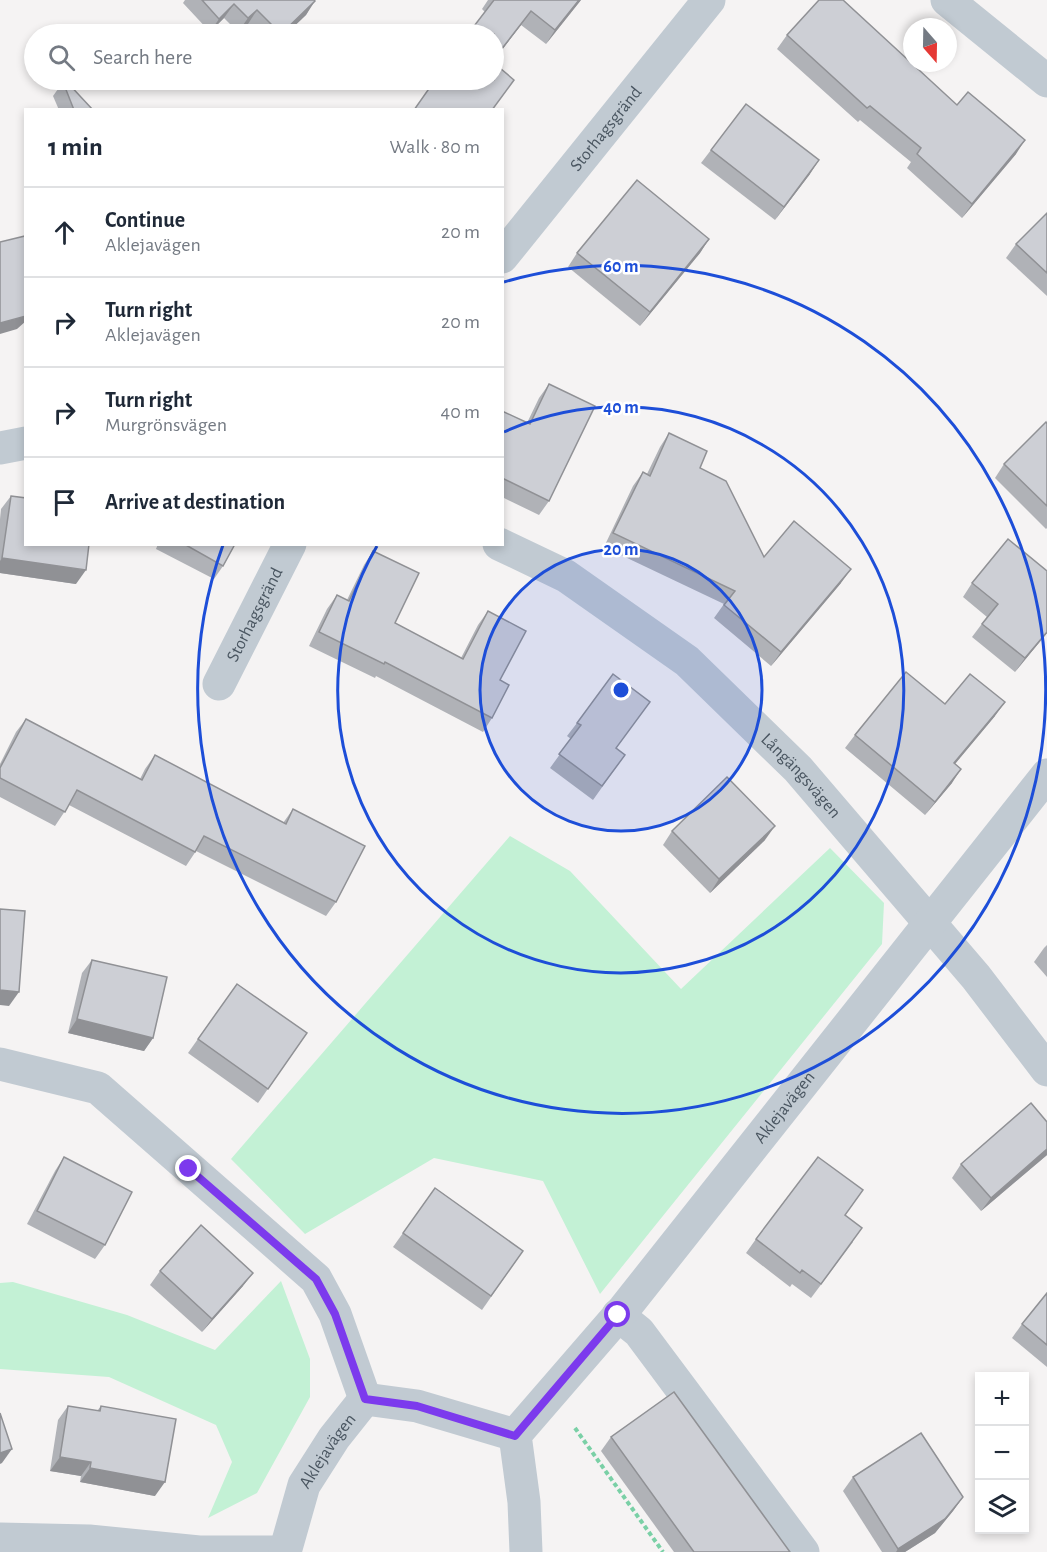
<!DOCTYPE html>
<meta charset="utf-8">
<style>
body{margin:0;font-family:"Alegreya Sans",sans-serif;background:#f2f2f3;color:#1f2937}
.controls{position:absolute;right:18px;bottom:18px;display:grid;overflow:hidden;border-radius:0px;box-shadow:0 3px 9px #0003}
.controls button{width:54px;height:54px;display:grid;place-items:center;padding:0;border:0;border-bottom:2px solid #e0e1e3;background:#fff;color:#1f2937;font:30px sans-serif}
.compass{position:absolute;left:903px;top:18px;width:54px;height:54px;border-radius:50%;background:#fff;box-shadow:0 3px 9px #0003;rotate:160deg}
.stop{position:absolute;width:18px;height:18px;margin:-14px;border:4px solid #7c3aed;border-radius:50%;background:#fff}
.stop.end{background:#7c3aed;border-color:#fff;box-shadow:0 2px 6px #0008}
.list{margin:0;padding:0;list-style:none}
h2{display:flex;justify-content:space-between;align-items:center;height:78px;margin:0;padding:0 24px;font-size:26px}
h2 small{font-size:20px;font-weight:400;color:#747a83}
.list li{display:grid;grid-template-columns:39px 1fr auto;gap:18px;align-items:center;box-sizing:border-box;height:90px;padding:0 24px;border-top:2px solid #e0e1e3}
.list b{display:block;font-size:22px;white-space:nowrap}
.list p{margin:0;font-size:20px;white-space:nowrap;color:#747a83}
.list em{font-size:20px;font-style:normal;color:#747a83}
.icon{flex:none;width:33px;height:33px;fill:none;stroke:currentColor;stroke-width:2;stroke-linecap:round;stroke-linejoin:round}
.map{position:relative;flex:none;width:1047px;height:1552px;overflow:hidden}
.search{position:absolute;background:#fff;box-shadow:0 3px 9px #0003;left:24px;top:24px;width:480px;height:66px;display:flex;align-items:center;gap:15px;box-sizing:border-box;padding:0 21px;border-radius:33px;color:#747a83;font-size:22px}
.panel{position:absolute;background:#fff;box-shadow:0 3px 9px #0003;left:24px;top:108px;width:480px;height:438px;border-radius:0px}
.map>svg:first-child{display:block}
.green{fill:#c3f1d5}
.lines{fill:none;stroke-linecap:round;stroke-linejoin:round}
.path{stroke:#7ad0a6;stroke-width:4;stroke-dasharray:4.5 3;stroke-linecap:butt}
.minor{stroke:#c1cad2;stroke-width:33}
.wall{fill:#b0b2b7}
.shaded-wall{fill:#909195}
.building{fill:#cdcfd5;stroke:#909195;stroke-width:1.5}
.route{stroke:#7c3aed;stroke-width:8}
.ring{fill:none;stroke:#1d4ed8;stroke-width:3}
.labels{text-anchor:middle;stroke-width:5;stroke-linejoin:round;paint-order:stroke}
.street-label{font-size:18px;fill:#4a5661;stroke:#fff}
.centre{fill:#1d4ed8;stroke:#fff;stroke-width:3}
.ring-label{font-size:18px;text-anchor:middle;font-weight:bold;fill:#1d4ed8;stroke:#fff;stroke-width:5;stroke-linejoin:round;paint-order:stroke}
</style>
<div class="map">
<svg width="1047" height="1552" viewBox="0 0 1047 1552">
<rect width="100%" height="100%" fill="#f5f3f3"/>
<g class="green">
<polygon points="510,836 570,871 681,989 830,848 884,903 882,944 600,1294 543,1181 434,1158 305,1234 231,1159"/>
<polygon points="281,1281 310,1359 310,1397 257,1493 208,1518 232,1462 216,1425 109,1377 0,1369 0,1283 13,1282 127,1315 215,1350"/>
</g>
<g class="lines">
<polyline class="path" points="575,1428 663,1552"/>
<g class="minor">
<polyline points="947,0 1047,81"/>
<path id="s1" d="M 502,257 L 709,0"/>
<polyline points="0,448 26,443"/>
<path id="s2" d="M 499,544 L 566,576 L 687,661 L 798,769 L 976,977 L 1047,1070"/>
<path id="s3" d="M 219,684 L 290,544"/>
<polyline points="0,1064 98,1088 316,1279 335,1314 365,1399"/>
<polyline points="618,1315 639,1332 803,1552"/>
<polyline points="365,1399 417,1406 515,1435"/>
<polyline points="0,1539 89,1541 199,1552 285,1552"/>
<path id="s4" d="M 285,1552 L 304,1485 L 334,1438 L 365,1399"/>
<path id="s5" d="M 526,1552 L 524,1502 L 515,1435 L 624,1309 L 1047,775"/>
</g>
</g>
<g class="wall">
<polygon points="185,0 314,0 306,15 286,34 258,34 248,24 238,32 224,18 210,32 183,3"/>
<polygon points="488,0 581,0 546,44 521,25 494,60 494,34 485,12 482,9"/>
<polygon points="787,35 957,105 1016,154 962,218 907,168 911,162 860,120 858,122 777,49"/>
<polygon points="63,82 93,110 59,110 53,96"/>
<polygon points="711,150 810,174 775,220 701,163"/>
<polygon points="1047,213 1047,296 1006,258 1016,244"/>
<polygon points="709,239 700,253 640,326 568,267 577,253"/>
<polygon points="549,384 549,501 539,515 502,497 502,411 527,423 539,398"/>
<polygon points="1047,424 1047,528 1046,529 995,478 1004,464"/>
<polygon points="669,433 700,468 764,557 841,583 771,666 714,618 724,604 604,547 633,486 643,472 647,474 660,447"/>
<polygon points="11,496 76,584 0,573 0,519 1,509"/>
<polygon points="158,544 235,544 223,566 214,579 156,549"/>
<polygon points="373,551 395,623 461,658 478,625 488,611 500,680 492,718 483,732 376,676 375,678 309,646 327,609 337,595 347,600 364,565"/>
<polygon points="972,583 1047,633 1015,672 972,637 987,617 963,597"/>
<polygon points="945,704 995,716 955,764 952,783 925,815 845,748 855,735"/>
<polygon points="26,719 140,779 145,769 155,755 283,823 293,809 336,902 326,916 196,851 186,866 69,805 55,826 0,797 0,764 16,732"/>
<polygon points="577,723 625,755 593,800 550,768 571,739 567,736"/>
<polygon points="672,831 765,840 710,893 663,845"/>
<polygon points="1047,945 1047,977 1034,962 1044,948"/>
<polygon points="92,960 153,1038 144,1051 68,1033 82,973"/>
<polygon points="237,984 307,1033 258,1103 188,1053"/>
<polygon points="1047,1122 1047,1155 981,1211 952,1178 961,1164"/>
<polygon points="64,1157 105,1245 95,1259 27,1224 55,1171"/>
<polygon points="435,1188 523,1251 482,1310 393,1247"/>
<polygon points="845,1216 853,1242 811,1298 792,1284 790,1287 746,1253 756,1239"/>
<polygon points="160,1271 243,1286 202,1332 150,1285"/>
<polygon points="1047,1293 1047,1367 1012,1338 1022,1324"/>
<polygon points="68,1406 97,1411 101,1406 155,1496 80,1482 81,1476 50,1471 58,1420"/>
<polygon points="611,1437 790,1552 674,1552 601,1451"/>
<polygon points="853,1477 963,1497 953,1511 935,1533 905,1552 882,1552 843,1491"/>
</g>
<g class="shaded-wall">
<polygon points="579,0 581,0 546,44 555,30"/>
<polygon points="315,1 306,15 286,34 281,34"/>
<polygon points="234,4 224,18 210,32 219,19"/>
<polygon points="257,10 248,24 238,32 248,18"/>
<polygon points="531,11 521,25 494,60 494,59"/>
<polygon points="1025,140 1016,154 962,218 972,204"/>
<polygon points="819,160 810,174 775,220 784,207"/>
<polygon points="709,239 700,253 640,326 650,312"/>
<polygon points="26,316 26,321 17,329 0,334 0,323"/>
<polygon points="2,558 86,570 76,584 0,573 0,561"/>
<polygon points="851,569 841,583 771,666 781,652"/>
<polygon points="1047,632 1047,633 1015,672 1025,658"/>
<polygon points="1005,702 995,716 944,777 954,763"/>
<polygon points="961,769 952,783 925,815 935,802"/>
<polygon points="775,826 765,840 710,893 719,879"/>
<polygon points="0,990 19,992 9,1006 0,1005"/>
<polygon points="77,1019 153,1038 144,1051 68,1033"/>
<polygon points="1047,1149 1047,1155 981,1211 991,1198"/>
<polygon points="253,1273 243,1286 202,1332 212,1319"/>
<polygon points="12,1449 2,1463 0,1464 0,1453"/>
<polygon points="60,1457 91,1462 81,1476 50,1471"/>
<polygon points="90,1468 165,1482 155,1496 80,1482"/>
<polygon points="963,1497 953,1511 935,1533 905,1552 896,1552 898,1549"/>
</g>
<g class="building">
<polygon points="202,0 314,0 315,1 281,34 257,10 248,18 234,4 219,19"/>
<polygon points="494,0 579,0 555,30 531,11 494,59 494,34 468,34"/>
<polygon points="819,0 843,0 957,105 968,92 1025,140 972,204 917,154 921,148 870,106 867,108 787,35"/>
<polygon points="494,63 514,80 492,110 414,110 435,80 494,80"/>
<polygon points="66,81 93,110 74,110 63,82"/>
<polygon points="746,104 819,160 784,207 711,150"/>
<polygon points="637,180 709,239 650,312 577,253"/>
<polygon points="1047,213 1047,273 1016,244"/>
<polygon points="25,236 26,239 26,316 0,323 0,242"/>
<polygon points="549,384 595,406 549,501 502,478 502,411 530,424"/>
<polygon points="1046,422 1047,424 1047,506 1004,464"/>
<polygon points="669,433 707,451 700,468 726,481 764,557 794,521 851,569 781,652 724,605 735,591 613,533 643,472 650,476"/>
<polygon points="11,496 26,498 26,544 89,544 86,570 2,558"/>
<polygon points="1008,539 1047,571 1047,632 1025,658 982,624 998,604 972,583"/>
<polygon points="184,544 235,544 223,566"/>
<polygon points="373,551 419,573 395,623 463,659 488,611 526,631 500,680 509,685 492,718 385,662 384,664 319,632 337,595 349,601"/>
<polygon points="906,672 945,704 970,674 1005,702 954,763 961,769 935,802 855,735"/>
<polygon points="613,674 650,702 616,748 625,755 602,786 559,754 581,725 577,723"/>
<polygon points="26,719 142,780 155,755 286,824 293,809 365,846 336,902 204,836 195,852 77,790 65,812 0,778 0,768"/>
<polygon points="727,777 775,826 719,879 672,831"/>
<polygon points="0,909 25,911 19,992 0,990"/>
<polygon points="92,960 167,977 153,1038 77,1019"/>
<polygon points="237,984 307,1033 268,1089 198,1039"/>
<polygon points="1031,1103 1047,1122 1047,1149 991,1198 961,1164"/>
<polygon points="64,1157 132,1192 105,1245 37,1211"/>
<polygon points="818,1157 863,1190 845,1215 862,1228 821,1284 802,1270 800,1273 756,1239"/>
<polygon points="435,1188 523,1251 491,1296 403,1233"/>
<polygon points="201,1225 253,1273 212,1319 160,1271"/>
<polygon points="1047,1293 1047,1345 1022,1324"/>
<polygon points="674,1392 790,1552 694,1552 611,1437"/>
<polygon points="68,1406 100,1411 101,1406 176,1419 165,1482 90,1468 91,1462 60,1457"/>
<polygon points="0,1413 12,1449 0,1453"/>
<polygon points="921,1433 963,1497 945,1519 898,1549 853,1477"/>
</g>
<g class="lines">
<polyline class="route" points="189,1169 316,1279 335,1314 365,1399 417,1406 515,1436 618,1315"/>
</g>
<circle cx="621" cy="690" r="141" fill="#1d4ed8" fill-opacity=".12"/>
<g class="ring">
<circle cx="621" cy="690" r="141"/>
<path d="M504 432A283 283 0 1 1 377 546"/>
<path d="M504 282A424 424 0 1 1 223 545"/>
</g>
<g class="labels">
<g class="street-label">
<text dy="6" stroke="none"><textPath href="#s1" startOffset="165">Storhagsgränd</textPath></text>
<text dy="6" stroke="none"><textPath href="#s3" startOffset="78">Storhagsgränd</textPath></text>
<text dy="6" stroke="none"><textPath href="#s2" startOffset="384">Långängsvägen</textPath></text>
<text dy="6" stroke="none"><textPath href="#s5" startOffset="542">Aklejavägen</textPath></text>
<text dy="6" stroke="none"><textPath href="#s4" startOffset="111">Aklejavägen</textPath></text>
</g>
</g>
<circle cx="621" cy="690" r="9" class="centre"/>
<g class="ring-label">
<text x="621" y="272">60 m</text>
<text x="621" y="413">40 m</text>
<text x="621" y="555">20 m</text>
</g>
</svg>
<div class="controls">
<button>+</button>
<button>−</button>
<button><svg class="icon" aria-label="layers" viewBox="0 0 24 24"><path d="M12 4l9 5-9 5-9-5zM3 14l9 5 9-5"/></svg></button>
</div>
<svg class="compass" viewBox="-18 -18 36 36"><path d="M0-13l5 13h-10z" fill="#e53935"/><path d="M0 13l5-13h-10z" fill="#747a83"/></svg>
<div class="stop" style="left:618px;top:1315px"></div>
<div class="stop end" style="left:189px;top:1169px"></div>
<div class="search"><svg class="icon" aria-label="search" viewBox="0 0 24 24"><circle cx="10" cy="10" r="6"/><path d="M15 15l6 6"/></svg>Search here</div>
<section class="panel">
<h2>1 min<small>Walk · 80 m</small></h2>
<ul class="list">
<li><svg class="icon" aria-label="ahead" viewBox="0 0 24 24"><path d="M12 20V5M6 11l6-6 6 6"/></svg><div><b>Continue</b><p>Aklejavägen</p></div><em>20 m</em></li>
<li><svg class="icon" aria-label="right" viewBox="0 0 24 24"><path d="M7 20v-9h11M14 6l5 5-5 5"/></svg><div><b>Turn right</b><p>Aklejavägen</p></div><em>20 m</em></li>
<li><svg class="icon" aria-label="right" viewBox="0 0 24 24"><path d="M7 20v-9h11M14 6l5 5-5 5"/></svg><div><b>Turn right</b><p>Murgrönsvägen</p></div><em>40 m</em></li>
<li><svg class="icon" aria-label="arrive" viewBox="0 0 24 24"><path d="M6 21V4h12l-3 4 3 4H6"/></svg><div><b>Arrive at destination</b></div></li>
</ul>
</section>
</div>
